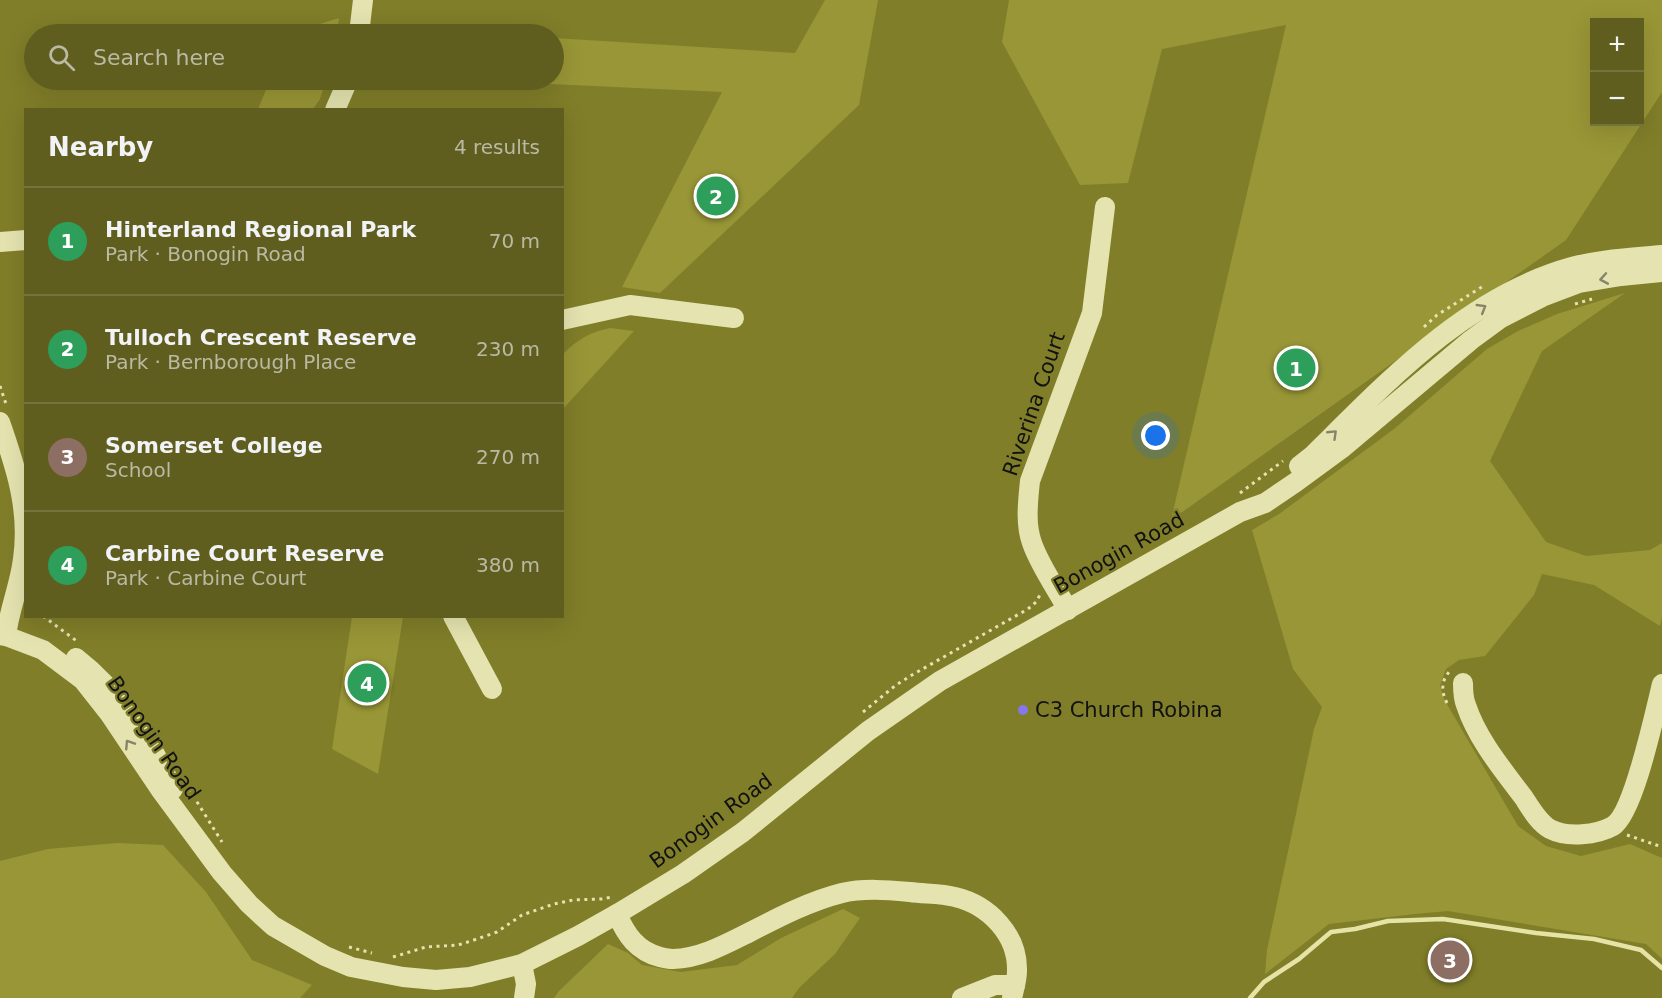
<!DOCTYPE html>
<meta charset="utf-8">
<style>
body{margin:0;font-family:"DejaVu Sans",sans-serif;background:#69672c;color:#f1f3f6}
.controls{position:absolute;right:18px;top:18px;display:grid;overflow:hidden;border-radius:0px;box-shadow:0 6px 24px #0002}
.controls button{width:54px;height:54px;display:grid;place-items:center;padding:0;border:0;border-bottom:2px solid #74733d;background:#605e1f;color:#f1f3f6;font:30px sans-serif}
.you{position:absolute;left:1156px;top:436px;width:21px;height:21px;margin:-15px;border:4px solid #fff;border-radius:50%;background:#1a73e8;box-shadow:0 0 0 9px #1a73e833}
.badge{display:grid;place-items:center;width:39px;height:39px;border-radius:50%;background:#e69b98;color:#fff;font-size:20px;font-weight:700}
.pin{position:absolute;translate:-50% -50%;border:3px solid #fff;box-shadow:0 2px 6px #0006}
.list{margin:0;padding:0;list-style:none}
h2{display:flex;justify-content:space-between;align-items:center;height:78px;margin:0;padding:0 24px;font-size:26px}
h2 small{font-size:20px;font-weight:400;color:#babaa4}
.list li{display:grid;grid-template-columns:39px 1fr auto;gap:18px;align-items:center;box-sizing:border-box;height:108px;padding:0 24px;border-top:2px solid #74733d}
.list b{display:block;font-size:22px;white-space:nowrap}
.list p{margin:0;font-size:20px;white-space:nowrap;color:#babaa4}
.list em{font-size:20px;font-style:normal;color:#babaa4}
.icon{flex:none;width:33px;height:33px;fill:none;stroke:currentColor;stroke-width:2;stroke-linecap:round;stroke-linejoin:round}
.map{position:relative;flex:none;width:1662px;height:998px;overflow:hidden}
.search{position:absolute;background:#605e1f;box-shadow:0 6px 24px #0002;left:24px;top:24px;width:540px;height:66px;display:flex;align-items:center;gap:15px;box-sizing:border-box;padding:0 21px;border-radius:33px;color:#babaa4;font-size:22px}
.panel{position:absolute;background:#605e1f;box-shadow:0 6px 24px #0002;left:24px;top:108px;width:540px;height:510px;border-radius:0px}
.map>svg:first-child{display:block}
.green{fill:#999637;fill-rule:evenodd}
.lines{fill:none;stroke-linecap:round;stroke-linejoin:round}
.stream{stroke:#e5e3a5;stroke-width:4.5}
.path{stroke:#e5e4b0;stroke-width:3;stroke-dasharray:3 4.5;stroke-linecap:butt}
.minor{stroke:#e5e4b0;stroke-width:20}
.oneway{stroke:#868568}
.poi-dot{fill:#8777ec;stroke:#807e29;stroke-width:2}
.labels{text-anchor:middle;stroke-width:4.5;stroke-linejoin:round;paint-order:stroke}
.street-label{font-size:21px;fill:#111;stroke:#807e29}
.poi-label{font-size:21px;fill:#111;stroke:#807e29;text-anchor:start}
</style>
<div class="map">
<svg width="1662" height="998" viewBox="0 0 1662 998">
<rect width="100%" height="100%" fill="#807e29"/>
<g class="green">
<polygon points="825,0 878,0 859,105 660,293 622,287 722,92 467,80 554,80 554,38 795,53"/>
<path d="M 1009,0 L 1662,0 L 1662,92 L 1566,240 L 1171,520 L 1286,25 L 1162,49 L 1128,183 L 1080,185 L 1002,42 ZM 1594,22 L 1640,22 L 1640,122 L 1594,122 Z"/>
<polygon points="339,18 337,34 288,34"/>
<polygon points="270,80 326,80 320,99 313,109 258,109"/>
<polygon points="362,80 392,80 358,90"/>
<polygon points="1625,293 1542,351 1490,461 1546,542 1586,556 1650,550 1662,543 1662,617 1660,626 1594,585 1542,574 1534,595 1485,656 1459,660 1446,669 1440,686 1444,699 1518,826 1546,846 1581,856 1630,844 1662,858 1662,959 1646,944 1448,911 1415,914 1329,924 1265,974 1267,950 1314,729 1322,707 1293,669 1252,530 1279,514 1394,429 1487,349 1518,331 1557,314"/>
<path d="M 610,328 L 634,331 L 563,409 L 563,354 C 577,340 590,332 610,328 Z"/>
<polygon points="352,617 403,617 378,774 332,749"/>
<polygon points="117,843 163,845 206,892 252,960 312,985 300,998 0,998 0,861 48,849"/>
<polygon points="843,909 860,918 835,954 799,988 792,998 554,998 559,991 608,944 628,953 642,965 681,972 737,965 781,938"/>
</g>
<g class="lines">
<polyline class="stream" points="1250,998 1264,982 1299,959 1331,932 1355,929 1388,921 1443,919 1536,933 1594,939 1641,950 1662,968"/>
<g class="path">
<polyline points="1575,304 1592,299"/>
<polyline points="1424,327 1437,315 1485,285"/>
<polyline points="0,386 7,407"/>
<polyline points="1240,493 1283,461"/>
<polyline points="1068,579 1085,579"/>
<polyline points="43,616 78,642"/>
<path d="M 1447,703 C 1441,692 1441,680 1450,671"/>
<polyline points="863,712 896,685 912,675 1028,609 1036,602 1041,593"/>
<polyline points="189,789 222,842"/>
<polyline points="1627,835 1662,847"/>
<polyline points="349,947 372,953"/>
<polyline points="393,957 426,947 458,945 471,941 497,932 522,915 554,904 573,900 601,899 612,897"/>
</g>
<g class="minor">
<polyline points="359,34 363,0"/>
<polyline points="335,110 348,80"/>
<polyline points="0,242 26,240"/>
<polyline points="562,320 630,305 734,318"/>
<path d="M 0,422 C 16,468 30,510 23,559 C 20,585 9,610 6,636"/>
<path d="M 1299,466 L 1313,455 C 1388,381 1467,296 1572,267 C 1601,259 1632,258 1662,255"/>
<path d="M 1068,610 C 1056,588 1040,566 1032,543 C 1025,524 1028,501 1030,481 L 1092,313 L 1105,207"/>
<polyline points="453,616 492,689"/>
<polyline points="0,635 6,636 43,650 83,680 109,713 160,789 222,873 249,904 273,926 325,956 351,967 403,977 436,980 470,977 522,964 578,936 617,914 683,874 743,832 868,731 940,681 1240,512 1265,503 1296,482 1341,449 1471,340 1501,318 1542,297 1579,283 1621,276 1662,272"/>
<path d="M 76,658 C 120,692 149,739 173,789"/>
<path d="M 1463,683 C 1463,690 1463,698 1466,705 C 1477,739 1503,770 1524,798 C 1531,809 1539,823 1550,829 C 1567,838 1597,835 1613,826 C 1634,813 1655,712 1662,684"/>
<path d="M 617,914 C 626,935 637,951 660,957 C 664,958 669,959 673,959 C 701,958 726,944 750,932 C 779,917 810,901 842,893 C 864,888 887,890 910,892 C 925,894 941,893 955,897 C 989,905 1018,935 1017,971 C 1017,980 1014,989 1012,998"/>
<polyline points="522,964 526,984 524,998"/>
<polyline points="962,998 995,985 1015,985"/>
</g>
</g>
<defs><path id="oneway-chevron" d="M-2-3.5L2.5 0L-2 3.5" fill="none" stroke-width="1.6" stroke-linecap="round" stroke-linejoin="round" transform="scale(1.5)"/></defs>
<g class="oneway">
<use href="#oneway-chevron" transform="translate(1604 279) rotate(170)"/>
<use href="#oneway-chevron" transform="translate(1482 308) rotate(-31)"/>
<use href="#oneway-chevron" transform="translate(1333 434) rotate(-44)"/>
<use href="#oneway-chevron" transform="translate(129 744) rotate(-123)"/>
</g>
<circle class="poi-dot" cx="1023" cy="710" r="6"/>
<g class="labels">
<g class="street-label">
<text transform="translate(1034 404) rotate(-71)" y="7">Riverina Court</text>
<text transform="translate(1119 553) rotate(-29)" y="7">Bonogin Road</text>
<text transform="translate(154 738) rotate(55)" y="7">Bonogin Road</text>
<text transform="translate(711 821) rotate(-36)" y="7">Bonogin Road</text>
</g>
<g class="poi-label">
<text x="1035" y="717">C3 Church Robina</text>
</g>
</g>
</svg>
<div class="controls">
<button>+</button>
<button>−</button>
</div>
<div class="you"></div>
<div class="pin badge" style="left:1296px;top:368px;background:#2e9e5b">1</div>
<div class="pin badge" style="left:716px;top:196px;background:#2e9e5b">2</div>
<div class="pin badge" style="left:1450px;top:960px;background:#8d6e63">3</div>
<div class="pin badge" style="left:367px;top:683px;background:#2e9e5b">4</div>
<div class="search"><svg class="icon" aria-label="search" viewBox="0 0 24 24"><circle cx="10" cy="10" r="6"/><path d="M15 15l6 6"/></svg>Search here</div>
<section class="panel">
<h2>Nearby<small>4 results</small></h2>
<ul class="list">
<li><span class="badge" style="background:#2e9e5b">1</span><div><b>Hinterland Regional Park</b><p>Park · Bonogin Road</p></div><em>70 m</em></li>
<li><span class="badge" style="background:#2e9e5b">2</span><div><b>Tulloch Crescent Reserve</b><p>Park · Bernborough Place</p></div><em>230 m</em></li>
<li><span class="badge" style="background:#8d6e63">3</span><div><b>Somerset College</b><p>School</p></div><em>270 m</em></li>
<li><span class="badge" style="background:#2e9e5b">4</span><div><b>Carbine Court Reserve</b><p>Park · Carbine Court</p></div><em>380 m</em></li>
</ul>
</section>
</div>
